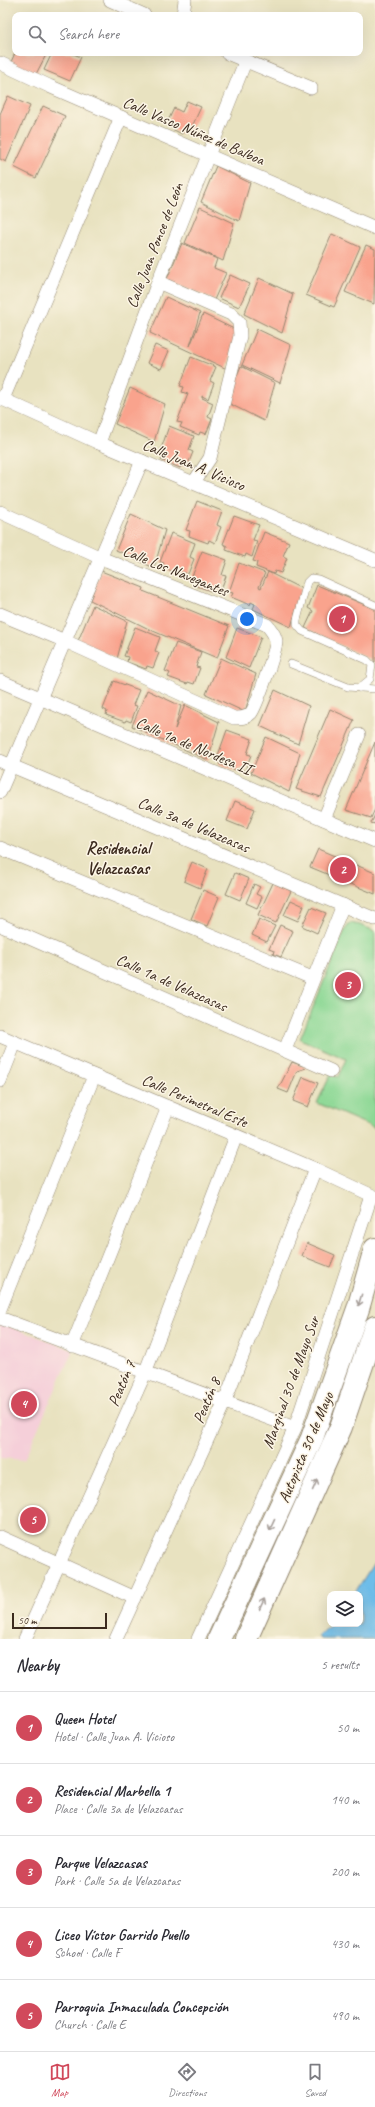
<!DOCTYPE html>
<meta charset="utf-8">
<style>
body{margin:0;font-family:Caveat,sans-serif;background:#f7f7f7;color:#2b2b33}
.controls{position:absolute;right:12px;bottom:12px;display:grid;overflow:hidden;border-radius:8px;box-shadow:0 4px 16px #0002}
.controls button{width:36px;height:36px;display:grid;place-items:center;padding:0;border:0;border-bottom:1px solid #e1e1e2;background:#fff;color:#2b2b33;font:20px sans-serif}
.scale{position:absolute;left:12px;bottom:10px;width:95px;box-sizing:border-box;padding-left:4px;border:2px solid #3b2a1e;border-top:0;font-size:11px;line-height:14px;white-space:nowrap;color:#3b2a1e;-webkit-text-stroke:3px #fcf5e5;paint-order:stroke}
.you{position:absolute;left:247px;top:619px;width:14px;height:14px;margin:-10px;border:3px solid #fff;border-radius:50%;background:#1a73e8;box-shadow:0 0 0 6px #1a73e833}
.badge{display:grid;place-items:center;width:26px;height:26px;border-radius:50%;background:#d1495b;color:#fff;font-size:13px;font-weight:700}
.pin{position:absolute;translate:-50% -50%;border:2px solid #fff;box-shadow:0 1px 4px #0006}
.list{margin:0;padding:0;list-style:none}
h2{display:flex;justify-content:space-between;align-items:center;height:52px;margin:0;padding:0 16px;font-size:17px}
h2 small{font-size:13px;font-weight:400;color:#7c7c81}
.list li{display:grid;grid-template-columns:26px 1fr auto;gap:12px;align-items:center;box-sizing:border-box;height:72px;padding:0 16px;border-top:1px solid #e1e1e2}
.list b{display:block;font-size:15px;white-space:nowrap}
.list p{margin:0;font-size:13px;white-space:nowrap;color:#7c7c81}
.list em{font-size:13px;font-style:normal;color:#7c7c81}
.icon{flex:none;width:22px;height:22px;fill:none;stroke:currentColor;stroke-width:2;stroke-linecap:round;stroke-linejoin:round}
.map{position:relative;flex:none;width:375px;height:1639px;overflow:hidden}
.search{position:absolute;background:#fff;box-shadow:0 4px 16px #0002;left:12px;right:12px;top:12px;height:44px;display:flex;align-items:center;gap:10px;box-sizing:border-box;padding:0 14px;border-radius:8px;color:#7c7c81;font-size:15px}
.sheet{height:412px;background:#fff}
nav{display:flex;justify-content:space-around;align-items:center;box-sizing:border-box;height:56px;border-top:1px solid #e1e1e2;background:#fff;font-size:11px;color:#7c7c81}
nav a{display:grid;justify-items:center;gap:2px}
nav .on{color:#d1495b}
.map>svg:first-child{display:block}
.built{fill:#f5cfd9}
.green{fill:#8dd895;stroke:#64815a}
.water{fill:#6ebde9;stroke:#547484}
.building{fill:#f9a38d}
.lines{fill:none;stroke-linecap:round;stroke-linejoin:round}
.service-casing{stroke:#92866f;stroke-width:8}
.minor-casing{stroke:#92866f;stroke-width:14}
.trunk-casing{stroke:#92866f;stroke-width:24}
.service{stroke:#fff;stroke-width:7}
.minor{stroke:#fff;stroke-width:13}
.trunk{stroke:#fff;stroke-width:22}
.oneway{stroke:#a79f9a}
.labels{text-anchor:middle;stroke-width:3;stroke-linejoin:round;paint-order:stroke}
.street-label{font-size:16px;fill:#3b2a1e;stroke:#fcf5e5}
.neighbourhood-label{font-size:17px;font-weight:bold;fill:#3b2a1e;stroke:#fcf5e5}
</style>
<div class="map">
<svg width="375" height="1639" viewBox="0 0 375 1639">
<rect width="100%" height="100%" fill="#fcf5e5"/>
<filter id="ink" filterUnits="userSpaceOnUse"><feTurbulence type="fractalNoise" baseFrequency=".025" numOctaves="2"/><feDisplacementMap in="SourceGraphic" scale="8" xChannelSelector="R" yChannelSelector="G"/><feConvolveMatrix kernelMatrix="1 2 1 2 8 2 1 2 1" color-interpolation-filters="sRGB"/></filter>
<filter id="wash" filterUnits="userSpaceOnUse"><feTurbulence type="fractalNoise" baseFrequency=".012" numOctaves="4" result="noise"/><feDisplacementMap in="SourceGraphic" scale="16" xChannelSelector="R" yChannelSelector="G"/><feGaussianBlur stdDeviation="0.9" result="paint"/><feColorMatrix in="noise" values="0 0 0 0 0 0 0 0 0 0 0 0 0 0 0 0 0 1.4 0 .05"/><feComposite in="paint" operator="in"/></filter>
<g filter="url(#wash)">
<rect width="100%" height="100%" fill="#e8e2c0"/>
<polygon class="built" points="0,1323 73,1350 24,1460 0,1458"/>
<polygon class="green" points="350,923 360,925 375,931 375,1128 317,1103 331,1074 338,1077 346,1059 300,1039 345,930"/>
<polygon class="water" points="375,1561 375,1639 320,1639 318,1636 332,1624 360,1624 360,1594 354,1594"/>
<g id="blocks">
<g class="building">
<polygon points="15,53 47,53 36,74 11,62"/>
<polygon points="52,53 71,53 81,57 70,81 44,70"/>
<polygon points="8,96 30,106 6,162 0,159 0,114"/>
<polygon points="187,101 201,107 190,131 184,129 182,134 172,129 174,124 168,121 174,108 182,112"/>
<polygon points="43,106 65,116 36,178 14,167"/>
<polygon points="216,166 250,183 239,221 201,202"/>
<polygon points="200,207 234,223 223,261 185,243"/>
<polygon points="332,234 360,247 334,307 306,295"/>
<polygon points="182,243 217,259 214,268 226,273 214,300 167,279"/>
<polygon points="366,245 375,249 374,304 345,292"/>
<polygon points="230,275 250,284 239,307 219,298"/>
<polygon points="259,278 293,294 282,333 244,314"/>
<polygon points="166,297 200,313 190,346 203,314 238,331 227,369 150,333"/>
<polygon points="257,329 291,345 280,383 242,365"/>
<polygon points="155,345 169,351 161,369 147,363"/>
<polygon points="191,357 216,367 210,381 214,383 208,399 202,396 202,398 213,403 208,417 212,419 206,434 200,432 199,435 180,427 182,423 177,422 188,394 182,392 184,387 180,386"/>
<polygon points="241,366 275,383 264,421 226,402"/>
<polygon points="130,388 165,404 154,442 115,424"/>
<polygon points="169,426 194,436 189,450 193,452 187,467 181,465 180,468 161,460 163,456 159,455"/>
<polygon points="197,501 222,511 217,525 221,527 215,543 209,540 208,543 189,536 190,531 186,530"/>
<polygon points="131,514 165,530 154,568 116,550"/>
<polygon points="234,516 259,525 253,540 257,541 252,557 246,554 245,557 226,550 227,546 223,544"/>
<polygon points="264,532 289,542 283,556 287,558 281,573 275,571 274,574 256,567 257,562 253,561"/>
<polygon points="171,533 195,543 190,557 194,559 188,574 182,572 181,575 162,567 164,563 160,562"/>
<polygon points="202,551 227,560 222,575 226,576 220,592 214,590 213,592 194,585 196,581 191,579"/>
<polygon points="239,563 265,573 259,587 261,588 268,572 302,589 291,627 253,609 255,604 251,602 250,605 231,597 233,593 229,592"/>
<polygon points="101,571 144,588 143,591 229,626 217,658 153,631 90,600"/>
<polygon points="317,585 375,609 375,662 305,628 313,611 308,608"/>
<polygon points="93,605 127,621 117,659 78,641"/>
<polygon points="135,627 160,637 155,651 159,653 153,668 147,666 146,669 127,662 128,657 124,656"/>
<polygon points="237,628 261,637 249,668 226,657"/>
<polygon points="176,643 201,652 196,667 200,668 194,684 188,682 187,684 168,677 170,673 165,671"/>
<polygon points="221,658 256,674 245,712 206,694"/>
<polygon points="114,681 139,690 133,705 137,706 131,722 126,720 125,722 106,715 107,711 103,709"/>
<polygon points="147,690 181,706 175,729 185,705 219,722 208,760 132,726"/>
<polygon points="275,690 309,706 298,744 260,726"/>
<polygon points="330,709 354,720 321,797 296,789"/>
<polygon points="227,730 252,739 247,754 251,755 245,771 239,768 238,771 219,764 221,759 217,758"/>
<polygon points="266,737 300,753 289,792 251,773"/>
<polygon points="375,742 375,809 371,818 346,810"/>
<polygon points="235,801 255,809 247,829 227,821"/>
<polygon points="375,815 375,824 371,823"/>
<polygon points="318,849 375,873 375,894 310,867"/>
<polygon points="192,862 208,869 200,888 184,881"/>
<polygon points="235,873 249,879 240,900 226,894"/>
<polygon points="273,883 291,891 276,923 258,915"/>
<polygon points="254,884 260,887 256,894 262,897 257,908 246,903"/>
<polygon points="203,890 219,897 207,926 191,919"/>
<polygon points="291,900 304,906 298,921 284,915"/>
<polygon points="311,907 326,913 317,933 302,926"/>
<polygon points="259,919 275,926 267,942 252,935"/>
<polygon points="280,925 293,931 281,957 273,954 274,951 269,949"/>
<polygon points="292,1062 303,1066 304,1065 306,1068 297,1071 288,1093 278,1089"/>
<polygon points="303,1077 318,1083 308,1107 293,1101"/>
<polygon points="307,1243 335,1255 330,1267 302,1256"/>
</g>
</g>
</g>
<g filter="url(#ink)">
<use href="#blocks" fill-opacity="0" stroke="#92866f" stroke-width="1"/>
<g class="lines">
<defs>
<g id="service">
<polyline points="291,664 348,687 375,689"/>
<polyline points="359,688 370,679 372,665 367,660 302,631 297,625 297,620 307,582 311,578 318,579 375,605"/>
</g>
<g id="minor">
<polyline points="110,0 144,15"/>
<polyline points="183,15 185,0"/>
<polyline points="227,53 311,88"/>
<polyline points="0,63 49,86 375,228"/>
<polyline points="158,282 231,314 239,322 240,336 210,458 194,482"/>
<polyline points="0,398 99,443 375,560"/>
<polyline points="3,399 121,117"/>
<polyline points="99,443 158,282 245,62"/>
<path d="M 0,512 L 101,558 L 267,625 C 271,630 275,634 276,641 C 277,648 256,707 251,713 C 246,718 241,718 234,718 L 65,641 L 0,614"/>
<polyline points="0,681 375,841"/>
<polyline points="0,761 375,919"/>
<polyline points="0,792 142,461"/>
<polyline points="324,819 359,735"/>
<polyline points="0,848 312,978"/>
<polyline points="0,925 331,1071"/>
<polyline points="0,1036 315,1169 375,1197"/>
<polyline points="285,1050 343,905"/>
<polyline points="0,1081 15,1043"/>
<polyline points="0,1309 94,1076"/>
<polyline points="0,1318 295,1428"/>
<polyline points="72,1346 168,1107"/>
<polyline points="0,1537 135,1598"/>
<polyline points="25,1639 145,1373 236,1136"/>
<polyline points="116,1639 224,1403 315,1169"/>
<polyline points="198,1639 295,1428 371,1196"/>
</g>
<g id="trunk">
<polyline points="219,1639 312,1438 358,1309 375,1249"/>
<polyline points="246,1639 341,1427 375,1327"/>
</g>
</defs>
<use href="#service" class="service-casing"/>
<use href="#minor" class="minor-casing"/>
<use href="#trunk" class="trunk-casing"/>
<use href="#service" class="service"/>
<use href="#minor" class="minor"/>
<use href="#trunk" class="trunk"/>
</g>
<defs><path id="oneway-shaft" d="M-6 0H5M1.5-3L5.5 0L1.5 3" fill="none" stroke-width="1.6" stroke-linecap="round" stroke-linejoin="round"/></defs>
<g class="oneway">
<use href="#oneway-shaft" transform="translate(360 1300) rotate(106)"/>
<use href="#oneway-shaft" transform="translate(315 1485) rotate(-66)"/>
<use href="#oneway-shaft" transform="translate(272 1525) rotate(115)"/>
<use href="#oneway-shaft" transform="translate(262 1604) rotate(-65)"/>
</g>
</g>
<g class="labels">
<g class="street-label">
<text transform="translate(194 130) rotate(23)" y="6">Calle Vasco Núñez de Balboa</text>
<text transform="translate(154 245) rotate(-69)" y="6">Calle Juan Ponce de León</text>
<text transform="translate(194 464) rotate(23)" y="6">Calle Juan A. Vicioso</text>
<text transform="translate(176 570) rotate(22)" y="6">Calle Los Navegantes</text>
<text transform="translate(194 745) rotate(23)" y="6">Calle 1a de Nordesa II</text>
<text transform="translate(194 824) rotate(23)" y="6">Calle 3a de Velazcasas</text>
<text transform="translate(172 982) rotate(24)" y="6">Calle 1a de Velazcasas</text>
<text transform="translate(195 1100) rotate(23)" y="6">Calle Perimetral Este</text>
<text transform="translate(290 1382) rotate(-70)" y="6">Marginal 30 de Mayo Sur</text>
<text transform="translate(121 1383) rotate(-67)" y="6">Peatón 7</text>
<text transform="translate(206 1400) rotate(-67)" y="6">Peatón 8</text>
<text transform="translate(305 1447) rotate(-67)" y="6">Autopista 30 de Mayo</text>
</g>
<g class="neighbourhood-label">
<text x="118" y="854">Residencial<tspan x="118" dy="20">Velazcasas</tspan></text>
</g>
</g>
</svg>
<div class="controls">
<button><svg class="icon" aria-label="layers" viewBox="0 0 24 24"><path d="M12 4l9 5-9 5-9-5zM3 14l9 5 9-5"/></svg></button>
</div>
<div class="scale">50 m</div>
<div class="you"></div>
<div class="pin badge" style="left:342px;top:619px">1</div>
<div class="pin badge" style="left:343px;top:870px">2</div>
<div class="pin badge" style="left:348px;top:985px">3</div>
<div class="pin badge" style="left:24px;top:1404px">4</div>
<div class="pin badge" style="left:33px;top:1520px">5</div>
<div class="search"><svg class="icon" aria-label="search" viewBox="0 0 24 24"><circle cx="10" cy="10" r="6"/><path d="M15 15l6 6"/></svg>Search here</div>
</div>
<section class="sheet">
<h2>Nearby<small>5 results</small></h2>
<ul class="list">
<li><span class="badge">1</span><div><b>Queen Hotel</b><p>Hotel · Calle Juan A. Vicioso</p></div><em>50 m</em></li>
<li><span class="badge">2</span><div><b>Residencial Marbella 1</b><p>Place · Calle 3a de Velazcasas</p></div><em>140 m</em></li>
<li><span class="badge">3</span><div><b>Parque Velazcasas</b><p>Park · Calle 5a de Velazcasas</p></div><em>200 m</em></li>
<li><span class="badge">4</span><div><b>Liceo Víctor Garrido Puello</b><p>School · Calle F</p></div><em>430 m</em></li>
<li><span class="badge">5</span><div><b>Parroquia Inmaculada Concepción</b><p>Church · Calle E</p></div><em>490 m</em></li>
</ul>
</section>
<nav>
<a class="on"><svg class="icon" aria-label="map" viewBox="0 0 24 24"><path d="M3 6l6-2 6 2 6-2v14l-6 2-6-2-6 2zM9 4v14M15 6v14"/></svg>Map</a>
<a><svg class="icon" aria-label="directions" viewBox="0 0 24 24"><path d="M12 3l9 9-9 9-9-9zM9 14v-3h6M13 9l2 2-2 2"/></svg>Directions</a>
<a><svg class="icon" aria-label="saved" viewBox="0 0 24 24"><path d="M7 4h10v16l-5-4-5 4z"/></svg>Saved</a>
</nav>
